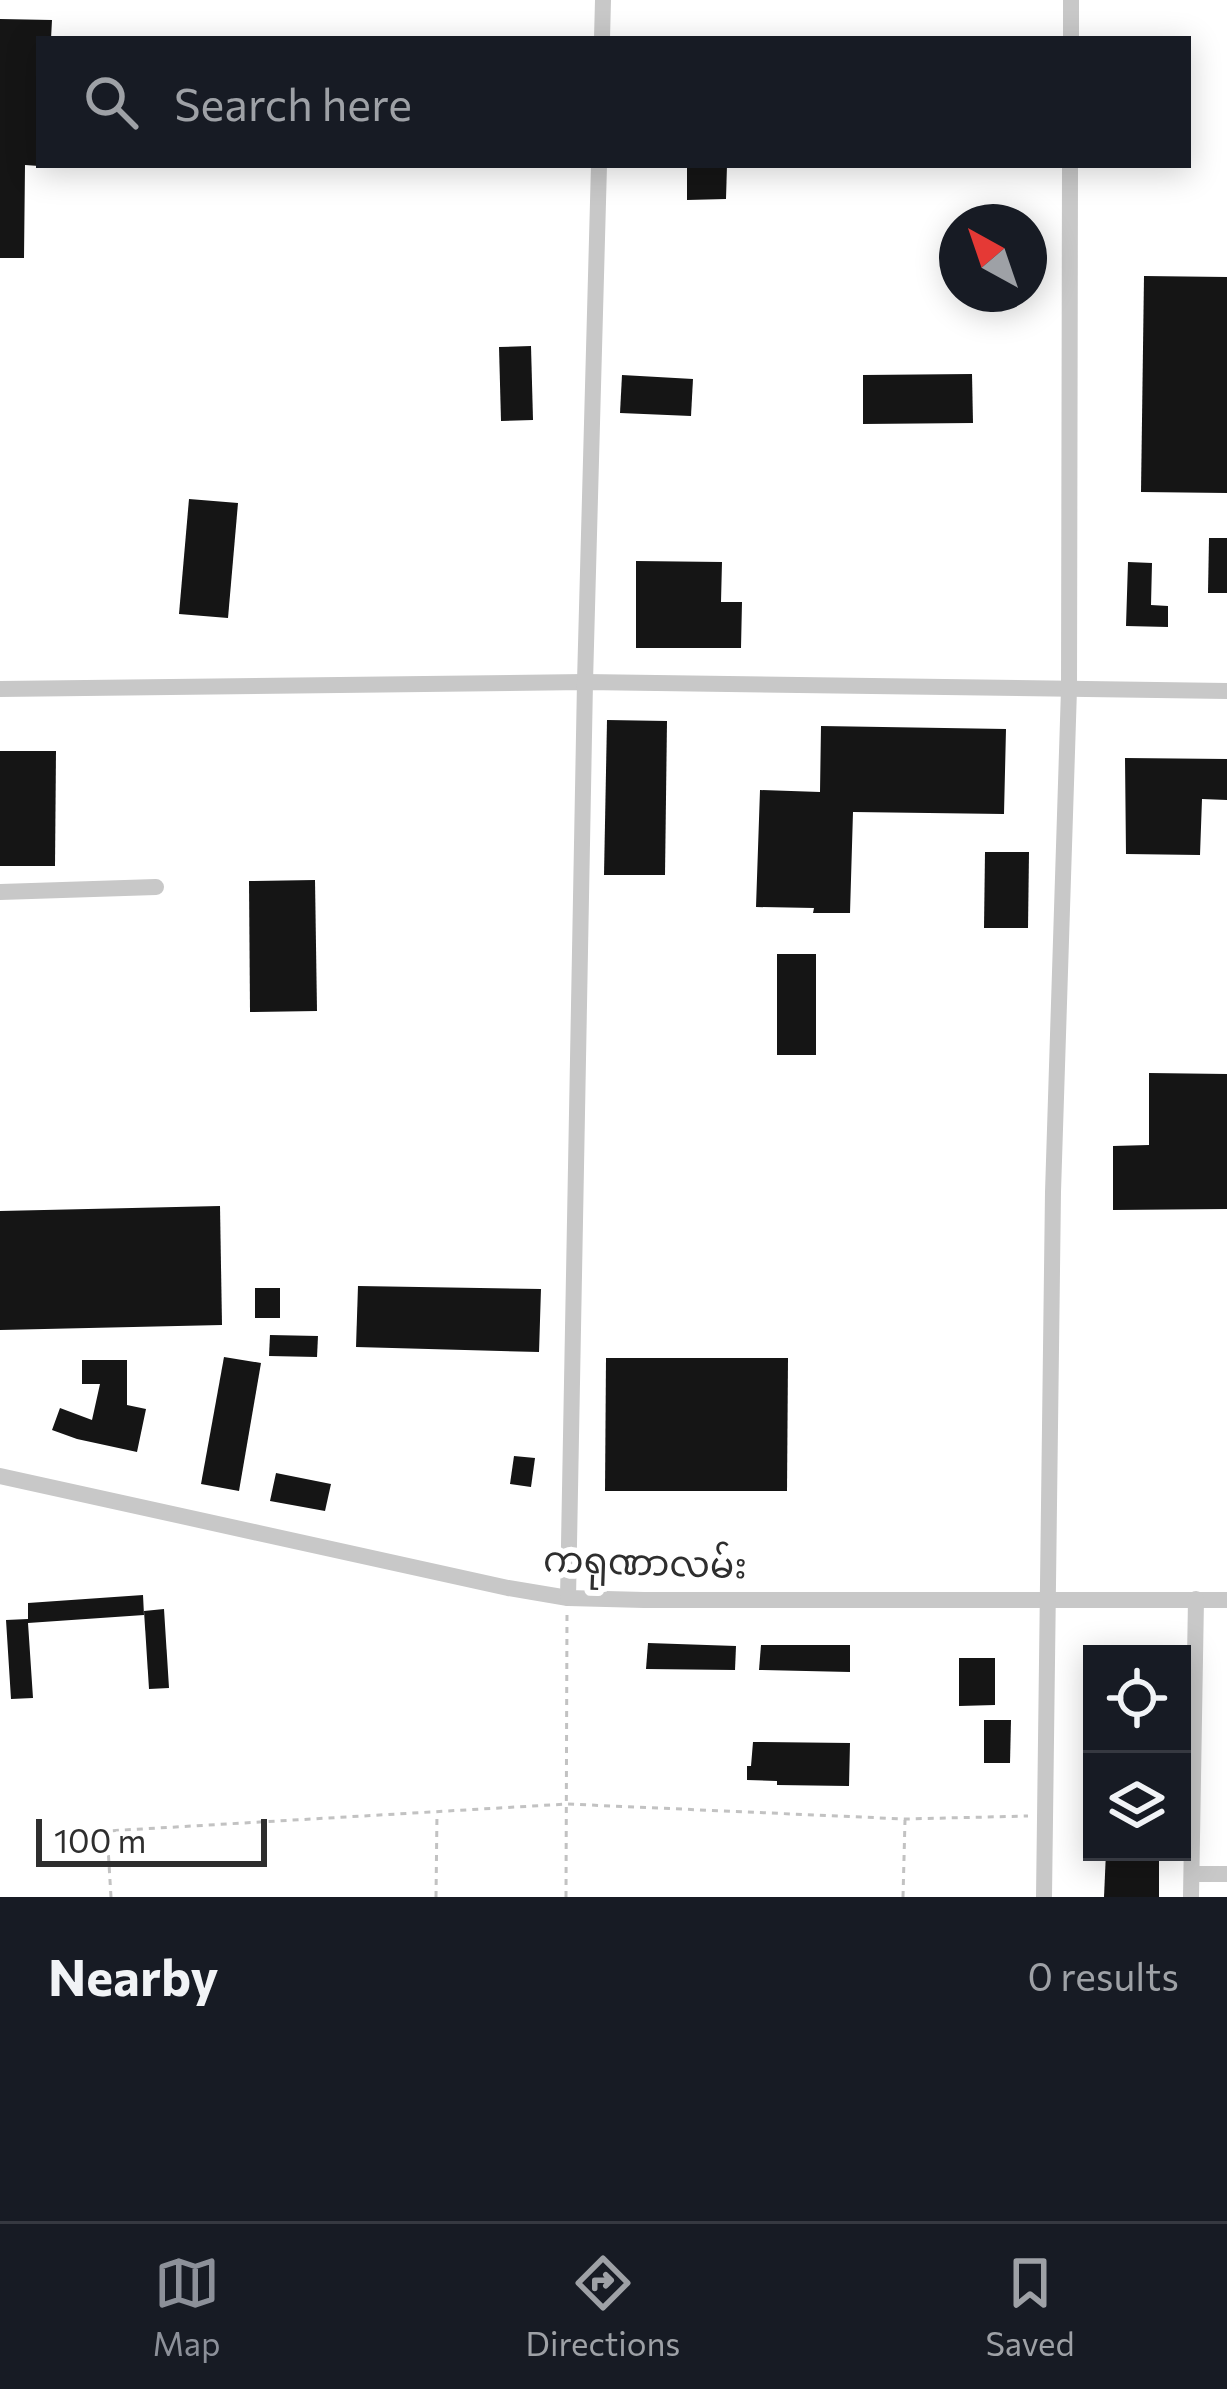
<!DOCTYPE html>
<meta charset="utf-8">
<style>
body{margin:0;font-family:Commissioner,"Noto Sans Myanmar",sans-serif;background:#20242c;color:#f1f3f6}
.controls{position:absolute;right:36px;bottom:36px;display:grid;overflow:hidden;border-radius:0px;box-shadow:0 6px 30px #0003}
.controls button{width:108px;height:108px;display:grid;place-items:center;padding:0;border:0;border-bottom:3px solid #363941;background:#171b24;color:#f1f3f6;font:60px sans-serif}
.compass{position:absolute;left:939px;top:204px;width:108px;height:108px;border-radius:50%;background:#171b24;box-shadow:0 6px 30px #0003;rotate:320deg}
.scale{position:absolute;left:36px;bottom:30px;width:231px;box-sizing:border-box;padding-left:12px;border:6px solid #2e2e2e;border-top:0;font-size:33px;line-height:42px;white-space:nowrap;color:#2e2e2e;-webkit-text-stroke:9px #fff;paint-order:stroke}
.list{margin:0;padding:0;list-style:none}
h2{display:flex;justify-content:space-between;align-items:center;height:156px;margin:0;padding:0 48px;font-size:51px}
h2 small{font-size:39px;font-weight:400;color:#9ea1a6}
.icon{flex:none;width:66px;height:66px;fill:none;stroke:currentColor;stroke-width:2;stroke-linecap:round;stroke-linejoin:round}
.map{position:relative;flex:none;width:1227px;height:1897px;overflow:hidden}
.search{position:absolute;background:#171b24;box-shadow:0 6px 30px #0003;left:36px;right:36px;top:36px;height:132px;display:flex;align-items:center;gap:30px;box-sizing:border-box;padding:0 42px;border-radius:0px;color:#9ea1a6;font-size:45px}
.sheet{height:324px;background:#171b24}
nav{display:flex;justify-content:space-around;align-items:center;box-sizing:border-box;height:168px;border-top:3px solid #363941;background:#171b24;font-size:33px;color:#9ea1a6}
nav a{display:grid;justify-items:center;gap:6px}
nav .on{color:#8c9099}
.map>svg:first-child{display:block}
.building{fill:#151515}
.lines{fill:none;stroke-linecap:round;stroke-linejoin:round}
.path{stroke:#c2c2c2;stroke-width:3;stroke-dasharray:6 6;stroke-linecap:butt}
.minor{stroke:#c8c8c8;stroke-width:16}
.labels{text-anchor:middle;stroke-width:12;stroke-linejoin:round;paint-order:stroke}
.street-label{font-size:36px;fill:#2e2e2e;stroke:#fff}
</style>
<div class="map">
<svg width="1227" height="1897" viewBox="0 0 1227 1897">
<rect width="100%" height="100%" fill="#fff"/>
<g class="building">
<polygon points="0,19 52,20 51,39 39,39 39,166 25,165 24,258 0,258"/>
<polygon points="687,165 727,165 726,199 687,200"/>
<polygon points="1144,276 1227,277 1227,493 1141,492"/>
<polygon points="531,346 533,420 501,421 499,347"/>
<polygon points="972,374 973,423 863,424 863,375"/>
<polygon points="622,375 693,379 691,416 620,413"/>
<polygon points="189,499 238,503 228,618 179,614"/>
<polygon points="1209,538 1227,538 1227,593 1208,593"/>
<polygon points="636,561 722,562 721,602 742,602 741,648 636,648"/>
<polygon points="1128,562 1152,563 1151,605 1168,606 1168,627 1126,626"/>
<polygon points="607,720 667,721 665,875 604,875"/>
<polygon points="821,726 1006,729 1004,814 853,812 850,913 813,913 814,908 756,907 760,790 820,792"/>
<polygon points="0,751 56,751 55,866 0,866"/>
<polygon points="1125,758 1227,759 1227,800 1202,799 1200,855 1126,854"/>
<polygon points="985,852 1029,852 1028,928 984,928"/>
<polygon points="315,880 317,1011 250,1012 249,881"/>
<rect x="777" y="954" width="39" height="101"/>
<polygon points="1149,1073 1227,1074 1227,1209 1113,1210 1113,1146 1149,1145"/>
<polygon points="220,1206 222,1325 0,1330 0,1211"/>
<polygon points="358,1286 541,1289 539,1352 356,1347"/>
<rect x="255" y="1288" width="25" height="30"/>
<polygon points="270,1335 318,1336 317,1357 269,1356"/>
<polygon points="224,1357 261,1363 239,1491 201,1484"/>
<polygon points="606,1358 788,1358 787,1491 605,1491"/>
<polygon points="82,1360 127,1360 127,1405 146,1409 137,1452 77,1439 52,1430 60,1408 92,1420 100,1384 82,1384"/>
<polygon points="514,1456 535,1458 531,1487 510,1484"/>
<polygon points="276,1473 331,1484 325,1511 270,1501"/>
<polygon points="143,1595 144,1615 28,1623 33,1698 11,1699 6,1620 28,1619 28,1603"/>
<polygon points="164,1609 169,1688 149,1689 144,1611"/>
<polygon points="648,1643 736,1646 735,1670 646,1669"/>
<polygon points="761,1645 850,1645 850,1672 759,1670"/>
<polygon points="959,1658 995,1658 995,1705 959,1706"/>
<polygon points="984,1720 1011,1720 1010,1763 984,1763"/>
<polygon points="753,1742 850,1743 849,1786 777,1785 777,1781 747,1780 747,1766 751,1766"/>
<polygon points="1106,1852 1159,1853 1159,1897 1104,1897"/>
</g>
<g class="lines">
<g class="path">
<polyline points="111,1897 107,1831 567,1804 905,1819 1028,1816"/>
<polyline points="436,1897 437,1813"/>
<polyline points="566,1897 567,1612"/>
<polyline points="903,1897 905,1820"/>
</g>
<g class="minor">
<polyline points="602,39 603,0"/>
<polyline points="1071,39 1071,0"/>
<polyline points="0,689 585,682 1227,691"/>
<polyline points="0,892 156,887"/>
<polyline points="0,1476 508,1588 568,1598 644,1600 1227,1600"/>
<polyline points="568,1598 585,682 599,165"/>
<polyline points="1192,1874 1227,1874"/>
<polyline points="1044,1897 1053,1192 1069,689 1070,165"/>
<polyline points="1191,1897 1196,1599"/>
</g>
</g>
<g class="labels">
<g class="street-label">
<text transform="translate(645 1562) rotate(2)" y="13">ကရုဏာလမ်း</text>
</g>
</g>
</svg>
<div class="controls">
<button><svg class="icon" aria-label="locate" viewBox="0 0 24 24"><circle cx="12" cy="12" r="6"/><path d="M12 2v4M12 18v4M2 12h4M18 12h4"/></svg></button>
<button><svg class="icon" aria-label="layers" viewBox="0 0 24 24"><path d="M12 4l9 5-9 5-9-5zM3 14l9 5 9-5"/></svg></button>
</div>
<svg class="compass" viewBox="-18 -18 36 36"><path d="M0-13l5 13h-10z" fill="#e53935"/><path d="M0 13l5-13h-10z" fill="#9ea1a6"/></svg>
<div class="scale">100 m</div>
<div class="search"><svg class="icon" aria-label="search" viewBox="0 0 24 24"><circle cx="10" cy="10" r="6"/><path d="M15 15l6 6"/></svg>Search here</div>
</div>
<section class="sheet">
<h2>Nearby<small>0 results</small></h2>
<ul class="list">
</ul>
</section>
<nav>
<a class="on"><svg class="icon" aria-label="map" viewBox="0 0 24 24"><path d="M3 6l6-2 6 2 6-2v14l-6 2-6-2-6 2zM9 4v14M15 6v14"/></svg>Map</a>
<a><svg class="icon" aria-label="directions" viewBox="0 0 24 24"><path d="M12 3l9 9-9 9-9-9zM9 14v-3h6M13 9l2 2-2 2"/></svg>Directions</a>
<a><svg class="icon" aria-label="saved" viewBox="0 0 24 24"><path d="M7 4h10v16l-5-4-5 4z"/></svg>Saved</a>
</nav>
